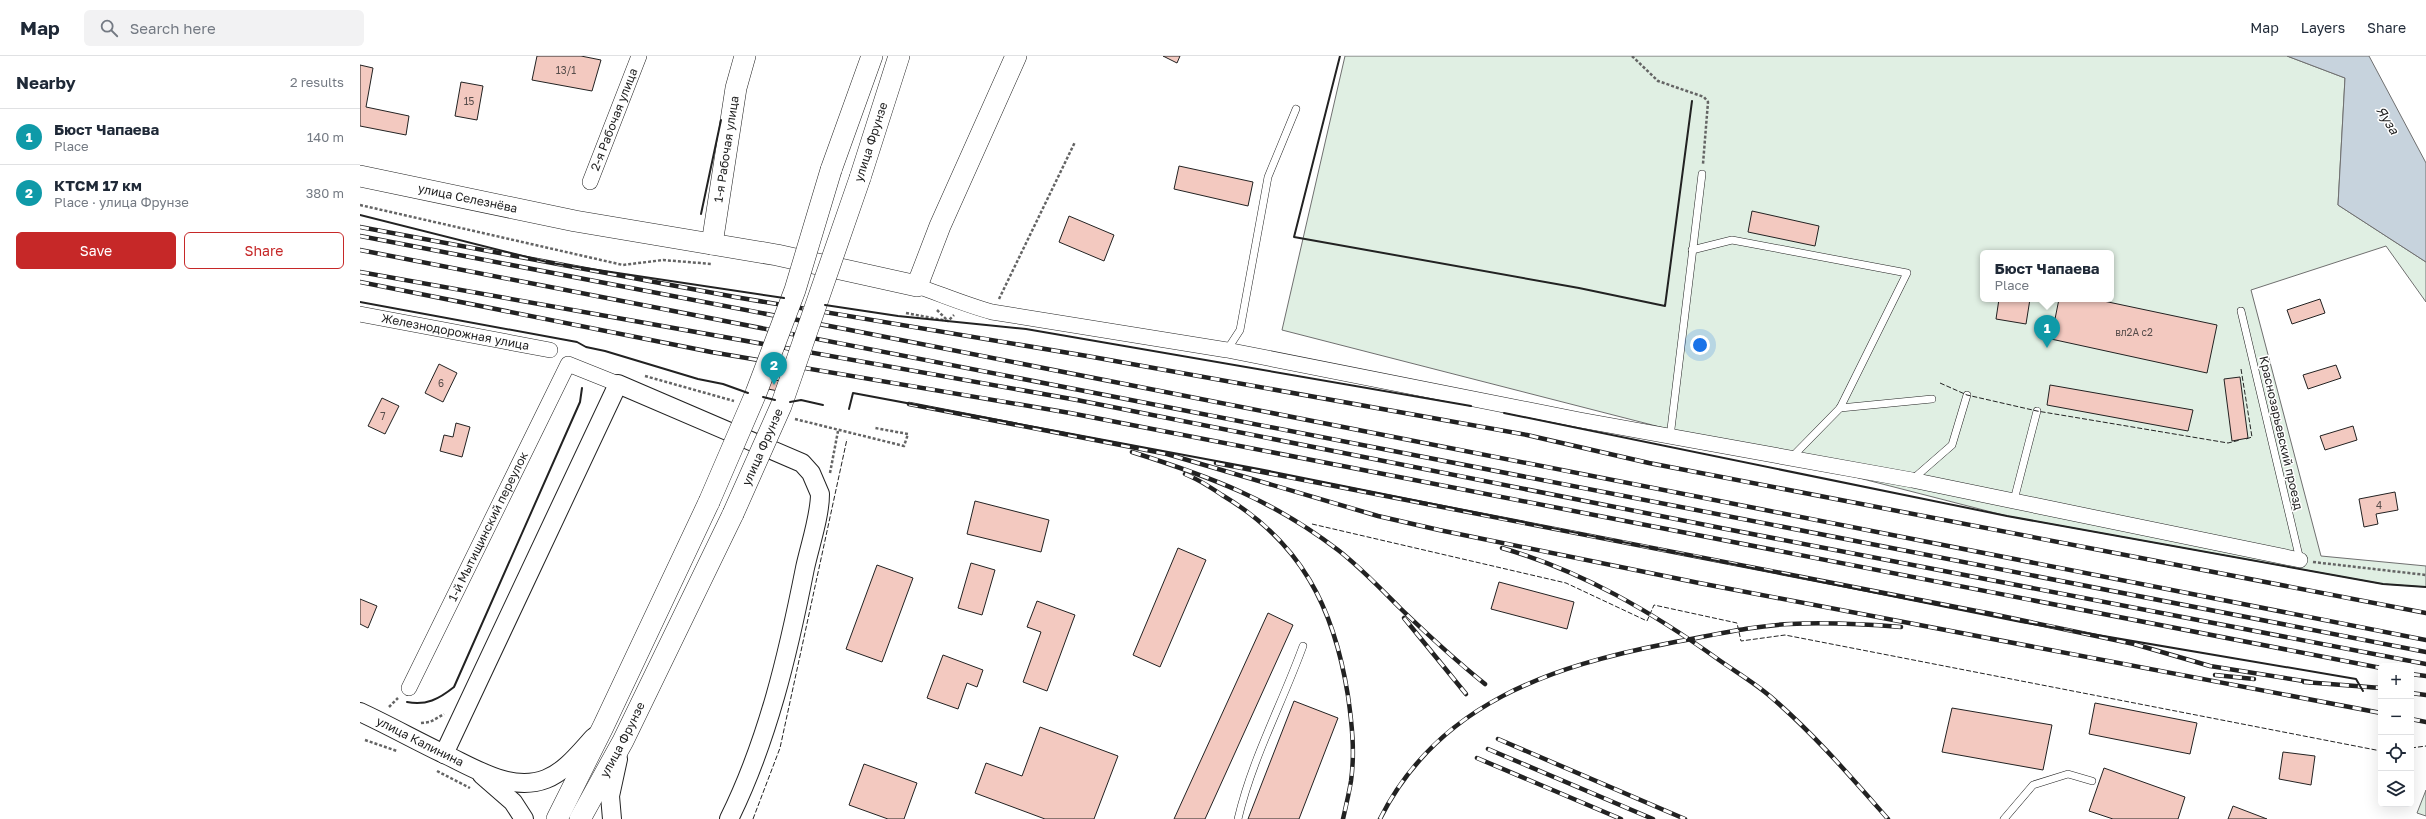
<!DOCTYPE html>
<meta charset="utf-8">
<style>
body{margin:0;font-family:"Golos Text",sans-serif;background:#f2f2f3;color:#1f2937}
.controls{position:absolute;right:12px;bottom:12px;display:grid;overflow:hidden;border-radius:6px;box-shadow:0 4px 16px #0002}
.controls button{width:36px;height:36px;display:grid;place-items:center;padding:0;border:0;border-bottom:1px solid #e0e1e3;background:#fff;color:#1f2937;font:20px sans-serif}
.you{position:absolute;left:1340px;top:289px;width:14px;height:14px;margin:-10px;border:3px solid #fff;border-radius:50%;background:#1a73e8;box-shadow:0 0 0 6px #1a73e833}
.badge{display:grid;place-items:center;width:26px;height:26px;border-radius:50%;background:#c62828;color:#fff;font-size:13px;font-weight:700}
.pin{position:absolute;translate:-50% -33px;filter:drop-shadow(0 1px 2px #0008)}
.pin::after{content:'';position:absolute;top:21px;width:14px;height:12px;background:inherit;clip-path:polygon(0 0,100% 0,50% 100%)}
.popup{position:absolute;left:1620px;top:194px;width:134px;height:52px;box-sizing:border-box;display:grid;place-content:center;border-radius:6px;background:#fff;filter:drop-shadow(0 1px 3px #0005);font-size:13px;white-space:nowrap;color:#747a83}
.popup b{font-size:15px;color:#1f2937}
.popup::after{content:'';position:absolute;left:50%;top:100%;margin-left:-8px;border:8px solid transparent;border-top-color:#fff}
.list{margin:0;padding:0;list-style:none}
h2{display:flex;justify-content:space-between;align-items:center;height:52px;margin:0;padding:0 16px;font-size:17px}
h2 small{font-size:13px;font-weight:400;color:#747a83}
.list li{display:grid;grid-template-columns:26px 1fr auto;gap:12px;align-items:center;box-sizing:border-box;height:56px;padding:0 16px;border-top:1px solid #e0e1e3}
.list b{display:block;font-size:15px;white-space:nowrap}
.list p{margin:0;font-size:13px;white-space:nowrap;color:#747a83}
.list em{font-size:13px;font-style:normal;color:#747a83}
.actions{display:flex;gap:8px;padding:12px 16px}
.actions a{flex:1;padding:9px 0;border:1px solid #c62828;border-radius:6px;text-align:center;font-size:14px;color:#c62828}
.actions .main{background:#c62828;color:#fff}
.icon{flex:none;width:22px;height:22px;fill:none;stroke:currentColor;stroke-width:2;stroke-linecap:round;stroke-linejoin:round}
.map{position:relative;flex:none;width:2066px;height:763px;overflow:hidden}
header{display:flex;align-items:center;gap:24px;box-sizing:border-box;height:56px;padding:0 20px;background:#fff;border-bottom:1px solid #e0e1e3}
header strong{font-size:19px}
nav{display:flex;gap:22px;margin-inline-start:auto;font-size:14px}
.search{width:280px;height:36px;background:#f2f2f3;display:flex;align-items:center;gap:10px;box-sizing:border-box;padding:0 14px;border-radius:6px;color:#747a83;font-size:15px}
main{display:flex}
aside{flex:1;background:#fff}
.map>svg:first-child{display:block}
.green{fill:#e0efe3;stroke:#6f6f6f;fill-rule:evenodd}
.water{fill:#c7d3dd;stroke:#6f6f6f}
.building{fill:#f3c9c0;stroke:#222}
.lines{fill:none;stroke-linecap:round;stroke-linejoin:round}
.service-casing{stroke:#222;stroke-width:8}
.minor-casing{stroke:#222;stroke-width:16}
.tertiary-casing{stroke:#222;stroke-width:20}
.secondary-casing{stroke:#222;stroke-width:22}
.path{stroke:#646464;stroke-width:2.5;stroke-dasharray:3 2;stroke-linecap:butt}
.service{stroke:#fff;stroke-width:7}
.minor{stroke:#fff;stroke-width:15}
.tertiary{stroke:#fff;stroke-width:18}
.secondary{stroke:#fff;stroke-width:21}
.rail-casing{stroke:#222;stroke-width:4.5}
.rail{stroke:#fff;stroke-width:3;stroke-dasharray:9;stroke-linecap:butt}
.secondary-bridge-casing{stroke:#222;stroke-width:22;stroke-linecap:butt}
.secondary-bridge{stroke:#fff;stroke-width:21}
.fence{stroke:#222;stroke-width:1;stroke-dasharray:5 2;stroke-linecap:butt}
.wall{stroke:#222;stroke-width:2}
.labels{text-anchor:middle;stroke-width:3;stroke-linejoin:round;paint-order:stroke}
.number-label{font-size:10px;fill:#564c4a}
.street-label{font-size:12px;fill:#222;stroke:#fff}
.water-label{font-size:13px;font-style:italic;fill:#222;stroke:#fff}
</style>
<header>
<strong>Map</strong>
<div class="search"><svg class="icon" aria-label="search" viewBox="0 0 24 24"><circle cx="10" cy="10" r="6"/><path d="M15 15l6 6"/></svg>Search here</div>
<nav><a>Map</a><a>Layers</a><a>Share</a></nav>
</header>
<main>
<aside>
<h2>Nearby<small>2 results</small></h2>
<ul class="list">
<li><span class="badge" style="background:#0f9aa8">1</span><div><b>Бюст Чапаева</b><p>Place</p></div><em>140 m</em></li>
<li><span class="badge" style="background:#0f9aa8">2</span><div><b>КТСМ 17 км</b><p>Place · улица Фрунзе</p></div><em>380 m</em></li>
</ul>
<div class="actions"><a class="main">Save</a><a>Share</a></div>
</aside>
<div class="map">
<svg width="2066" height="763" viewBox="0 0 2066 763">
<rect width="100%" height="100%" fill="#fff"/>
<g class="green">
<path d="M 985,0 L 1927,0 L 1985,22 L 1978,149 L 2066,206 L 2066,246 L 2026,190 L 1891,234 L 1961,500 L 2066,510 L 2066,531 L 2023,528 L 1647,460 L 922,274 ZM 1623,197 L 1751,197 L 1751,243 L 1623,243 Z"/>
<polygon points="2066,734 2066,760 2057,757"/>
</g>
<polygon class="water" points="1927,0 2009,0 2066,107 2066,206 1978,149 1985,22"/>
<g class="building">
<polygon points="177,0 221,0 241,4 232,35 172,24"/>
<polygon points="803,0 820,0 817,7"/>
<polygon points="0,9 13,12 6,51 49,60 46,79 0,70"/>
<polygon points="101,26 123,30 117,64 95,60"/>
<polygon points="819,110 893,126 888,150 814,133"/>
<polygon points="1392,155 1459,170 1455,190 1388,176"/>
<polygon points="709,160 754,179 744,205 699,186"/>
<polygon points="1639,243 1670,243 1666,268 1636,263"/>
<polygon points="1699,243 1734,243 1857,269 1847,317 1691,283"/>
<polygon points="1960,243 1965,257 1932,268 1927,254"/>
<polygon points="79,308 97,317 83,346 65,337"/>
<polygon points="1976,309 1981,322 1948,333 1943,319"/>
<polygon points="1880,321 1888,382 1872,385 1864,323"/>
<polygon points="405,322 425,326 423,336 403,332"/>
<polygon points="1690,329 1833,354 1828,375 1687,349"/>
<polygon points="22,342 39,350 25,378 8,370"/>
<polygon points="96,367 110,371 102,401 80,395 84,379 93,381"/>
<polygon points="1993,370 1997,384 1965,394 1960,380"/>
<polygon points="2035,436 2038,454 2016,458 2018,468 2004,471 1999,443"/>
<polygon points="615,445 689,464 681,496 607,478"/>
<polygon points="818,492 846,504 800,611 773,599"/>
<polygon points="611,507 635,514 622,559 598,552"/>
<polygon points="517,509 553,522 522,606 486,593"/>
<polygon points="1139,526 1214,546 1207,573 1131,553"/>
<polygon points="0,543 17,550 8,572 0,568"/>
<polygon points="677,545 715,559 687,635 663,626 681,576 667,571"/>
<polygon points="908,557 933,569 845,763 814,763"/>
<polygon points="583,599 623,614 617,631 607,627 598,653 567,642"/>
<polygon points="934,645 978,662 939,763 888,763"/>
<polygon points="1735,647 1837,667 1830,698 1729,678"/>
<polygon points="1592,652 1692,669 1683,714 1582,696"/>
<polygon points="680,671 758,700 734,763 685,763 615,737 626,707 662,720"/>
<polygon points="1923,696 1955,700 1951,729 1919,723"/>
<polygon points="504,708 557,727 544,763 528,763 489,749"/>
<polygon points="1744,712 1825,741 1818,763 1753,763 1729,755"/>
<polygon points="1873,750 1907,763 1868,763"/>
</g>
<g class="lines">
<defs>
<g id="service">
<polyline points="1332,194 1372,184 1547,217 1480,352 1431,402"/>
<polyline points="1881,255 1940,504"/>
<polyline points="867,294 880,274 908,121 936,53"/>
<polyline points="1480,352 1572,343"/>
<polyline points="1310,381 1342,118"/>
<polyline points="1553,423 1592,389 1607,339"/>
<polyline points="1654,444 1677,355"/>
<path d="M 878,763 C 892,703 922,648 943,590"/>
<polyline points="1644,763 1673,729 1708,718 1732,725"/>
</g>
<g id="minor">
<path id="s1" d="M 230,126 L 279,0"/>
<path d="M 557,230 C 583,239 606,249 632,256 L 867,294 L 1220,364 L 1552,424 L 1940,504"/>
<path id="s2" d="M 0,258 L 190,294"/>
<path id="s3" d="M 49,632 L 208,308 L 258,328"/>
</g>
<g id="tertiary">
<path id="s4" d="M 0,656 C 28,669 55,684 82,697 C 113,711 150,737 186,723 C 206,715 220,696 234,681"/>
<path d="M 84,698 L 258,328 L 442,407 L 451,417 L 460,438 C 460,460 450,489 445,512 C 428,598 408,684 369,763"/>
<polyline points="122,719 153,746 164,763"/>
<polyline points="252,763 250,740 258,703"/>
</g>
<g id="secondary">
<polyline points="471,114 512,0"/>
<path id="s5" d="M 0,120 L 215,165 L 417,199 L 557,230 L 580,170 L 656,0"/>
<polyline points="500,122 539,0"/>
<path id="s6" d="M 352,188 L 376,32 L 385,0"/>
<polyline points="197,763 243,671 349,446"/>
<path id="s7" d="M 220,763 L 263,685 L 373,458"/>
</g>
</defs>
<use href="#service" class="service-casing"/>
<use href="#minor" class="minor-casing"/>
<use href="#tertiary" class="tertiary-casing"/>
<use href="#secondary" class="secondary-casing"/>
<g class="path">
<polyline points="1272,0 1298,25 1344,41 1348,46 1343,108"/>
<polyline points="0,149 263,209 303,204 352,208"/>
<polyline points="639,243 715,86"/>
<polyline points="577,254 588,265"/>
<polyline points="546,257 588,265 594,259"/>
<polyline points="285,320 374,345"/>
<polyline points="435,363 544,390 548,378 515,372"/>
<polyline points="470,417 478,375"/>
<polyline points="1953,506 2066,519"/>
<polyline points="29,651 38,642"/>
<polyline points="61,667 70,666 84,658"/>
<polyline points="5,684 37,695"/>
<polyline points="77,715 110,732"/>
</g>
<use href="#service" class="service"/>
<use href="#minor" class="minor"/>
<use href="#tertiary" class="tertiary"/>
<use href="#secondary" class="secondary"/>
<defs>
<g id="rail">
<polyline points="0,171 375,241 727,300 1167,379 1289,407 2066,557"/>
<polyline points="0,180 485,273 2066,584"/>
<polyline points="0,194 2066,596"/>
<polyline points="0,216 717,344 1361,472 2066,608"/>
<polyline points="0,226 351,296 710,357 2021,612"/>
<polyline points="549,348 807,398 1018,460 1079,474 1339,527 2021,657"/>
<path d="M 772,396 C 851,421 911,443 978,494 C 1000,511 1020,532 1040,552 C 1068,579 1095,604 1125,628"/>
<polyline points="856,407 1632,558 1774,588 1850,610 1950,626"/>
<path d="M 825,418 C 838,423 850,431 862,439 C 941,486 974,551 988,640 C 992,668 995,696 991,725 C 989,737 986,750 983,763"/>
<path d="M 1142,492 C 1222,515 1292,556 1359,604 C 1376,616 1395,627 1411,641 C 1454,678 1491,721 1528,763"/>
<polyline points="1044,562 1106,638"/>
<polyline points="2051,618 2066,620"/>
<polyline points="1855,619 1894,623"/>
<polyline points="1944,626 2021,632"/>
<polyline points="2051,637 2066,639"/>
<polyline points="2051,663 2066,666"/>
<polyline points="1138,683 1325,763"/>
<polyline points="1128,693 1293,763"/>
<polyline points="1117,702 1261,763"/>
<path d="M 1020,763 C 1078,647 1192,610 1310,587 C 1350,580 1390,570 1430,568 C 1467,566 1504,568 1541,571"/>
</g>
</defs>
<use href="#rail" class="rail-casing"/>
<use href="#rail" class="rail"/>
<defs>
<g id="secondary-bridge">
<polyline points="349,446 396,337 435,234 471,114"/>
<path id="s8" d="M 373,458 L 421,350 L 500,122"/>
</g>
</defs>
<use href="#secondary-bridge" class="secondary-bridge-casing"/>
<use href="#secondary-bridge" class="secondary-bridge"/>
<g class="fence">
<polyline points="1881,313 1892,381 1886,383"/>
<polyline points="1580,327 1607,339 1677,355 1868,387 1880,384"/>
<polyline points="952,468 1206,527 1287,565 1294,549 1377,567 1381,585 1425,579 2021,695"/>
<polyline points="2051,692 2066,690"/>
<polyline points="393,763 420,692 487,383"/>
</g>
<g class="wall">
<polyline points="980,0 934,181 1219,232 1305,250 1332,45"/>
<polyline points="341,158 361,64"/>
<polyline points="0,159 191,207 424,242"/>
<polyline points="0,246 217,286 226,291 245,295 338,323 363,328 388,337"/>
<polyline points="465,249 538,260 666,273 1111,350"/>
<polyline points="403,341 415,344"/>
<polyline points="430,346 441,344 463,349"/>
<polyline points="489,353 493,337 899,413 1661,566 1996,623 2003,635"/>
<polyline points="1144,357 1647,460 2023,528 2066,531"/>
<path d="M 47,646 C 66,650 79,643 94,631 L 220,346 L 222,332"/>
</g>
</g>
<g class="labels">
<g class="number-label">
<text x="206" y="18">13/1</text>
<text x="109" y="49">15</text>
<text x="1774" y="280">вл2А с2</text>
<text x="81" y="331">6</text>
<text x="23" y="364">7</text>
<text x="2019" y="453">4</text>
</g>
<g class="street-label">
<text dy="4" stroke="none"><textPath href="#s1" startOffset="67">2-я Рабочая улица</textPath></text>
<text transform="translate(511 86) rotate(-72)" y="4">улица Фрунзе</text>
<text dy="4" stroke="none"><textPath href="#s6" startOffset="96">1-я Рабочая улица</textPath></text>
<text dy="4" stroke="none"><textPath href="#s5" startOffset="110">улица Селезнёва</textPath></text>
<text dy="4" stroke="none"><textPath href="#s2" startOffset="97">Железнодорожная улица</textPath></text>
<text transform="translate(1921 377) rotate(77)" y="4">Краснозарьевский проезд</text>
<text dy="4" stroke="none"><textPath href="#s8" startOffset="73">улица Фрунзе</textPath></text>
<text dy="4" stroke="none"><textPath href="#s3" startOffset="180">1-й Мытищинский переулок</textPath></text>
<text dy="4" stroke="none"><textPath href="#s7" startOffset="90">улица Фрунзе</textPath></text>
<text dy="4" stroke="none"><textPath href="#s4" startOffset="67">улица Калинина</textPath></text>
</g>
<g class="water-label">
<text transform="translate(2028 64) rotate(58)" y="5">Яуза</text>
</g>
</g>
</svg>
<div class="controls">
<button>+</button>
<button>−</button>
<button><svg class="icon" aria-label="locate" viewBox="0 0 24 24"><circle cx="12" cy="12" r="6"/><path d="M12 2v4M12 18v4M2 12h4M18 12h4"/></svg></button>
<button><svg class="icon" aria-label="layers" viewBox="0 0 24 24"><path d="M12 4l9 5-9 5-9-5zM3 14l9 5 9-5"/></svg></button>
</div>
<div class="you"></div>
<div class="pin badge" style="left:1687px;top:292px;background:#0f9aa8">1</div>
<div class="popup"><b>Бюст Чапаева</b>Place</div>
<div class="pin badge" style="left:414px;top:329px;background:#0f9aa8">2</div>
</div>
</main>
